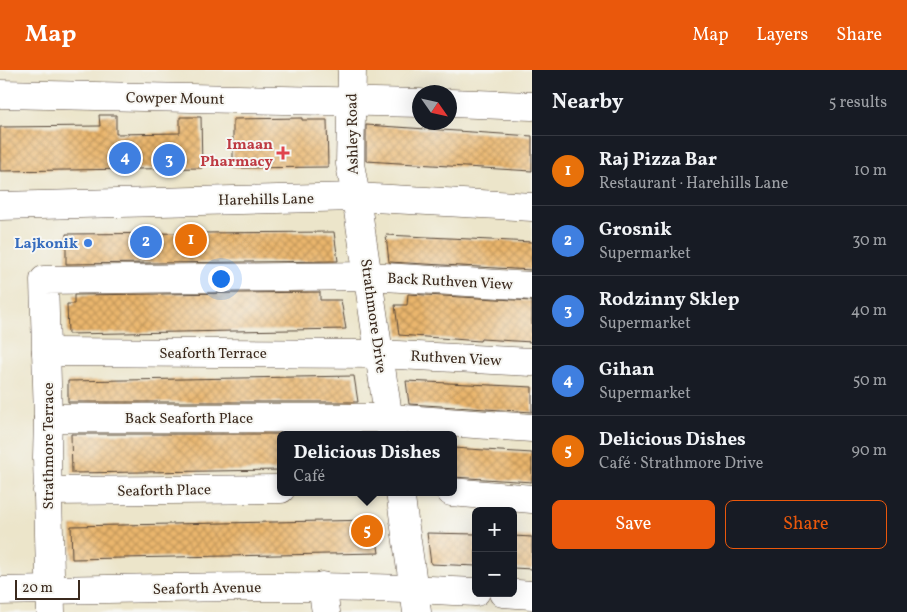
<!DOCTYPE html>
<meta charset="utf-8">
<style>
body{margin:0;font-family:Vollkorn,serif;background:#20242c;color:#f1f3f6}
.controls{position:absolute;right:15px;bottom:15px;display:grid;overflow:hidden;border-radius:8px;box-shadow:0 5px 20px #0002}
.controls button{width:45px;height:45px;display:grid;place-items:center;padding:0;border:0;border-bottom:1px solid #363941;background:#171b24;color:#f1f3f6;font:25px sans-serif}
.compass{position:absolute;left:412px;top:15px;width:45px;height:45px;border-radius:50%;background:#171b24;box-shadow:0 5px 20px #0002;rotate:124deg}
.scale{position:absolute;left:15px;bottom:12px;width:65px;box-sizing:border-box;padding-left:5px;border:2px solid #3b2a1e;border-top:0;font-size:14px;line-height:18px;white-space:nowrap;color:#3b2a1e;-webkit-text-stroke:4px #f6f6f2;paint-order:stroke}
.you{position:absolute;left:220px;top:208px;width:18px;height:18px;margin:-12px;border:4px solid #fff;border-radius:50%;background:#1a73e8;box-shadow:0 0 0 8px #1a73e833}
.badge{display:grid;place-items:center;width:32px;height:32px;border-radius:50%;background:#ea580c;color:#fff;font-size:16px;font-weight:700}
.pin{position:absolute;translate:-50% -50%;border:2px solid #fff;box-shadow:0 1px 5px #0006}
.popup{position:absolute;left:277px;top:361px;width:180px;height:65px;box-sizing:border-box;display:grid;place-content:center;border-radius:8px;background:#171b24;filter:drop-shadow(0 1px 4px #0005);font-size:16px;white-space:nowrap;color:#9ea1a6}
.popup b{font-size:19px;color:#f1f3f6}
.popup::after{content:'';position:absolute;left:50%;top:100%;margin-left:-10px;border:10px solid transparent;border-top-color:#171b24}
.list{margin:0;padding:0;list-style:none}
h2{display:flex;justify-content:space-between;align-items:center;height:65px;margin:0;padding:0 20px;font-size:21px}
h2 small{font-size:16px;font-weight:400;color:#9ea1a6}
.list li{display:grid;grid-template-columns:32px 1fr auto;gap:15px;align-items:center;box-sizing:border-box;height:70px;padding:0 20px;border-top:1px solid #363941}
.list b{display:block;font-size:19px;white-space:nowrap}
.list p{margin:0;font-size:16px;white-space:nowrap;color:#9ea1a6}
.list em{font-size:16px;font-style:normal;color:#9ea1a6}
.actions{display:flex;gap:10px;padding:15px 20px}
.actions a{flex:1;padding:11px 0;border:1px solid #ea580c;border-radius:8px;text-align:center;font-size:18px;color:#ea580c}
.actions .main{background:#ea580c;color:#fff}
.map{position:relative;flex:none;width:532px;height:542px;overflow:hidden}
header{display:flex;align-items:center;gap:30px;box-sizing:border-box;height:70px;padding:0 25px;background:#ea580c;color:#fff}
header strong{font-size:24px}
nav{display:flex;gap:28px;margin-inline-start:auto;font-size:18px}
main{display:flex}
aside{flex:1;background:#171b24}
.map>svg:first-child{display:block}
.building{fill:url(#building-cross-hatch)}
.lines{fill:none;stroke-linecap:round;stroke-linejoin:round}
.minor-casing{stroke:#564638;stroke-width:29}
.major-casing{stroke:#564638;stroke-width:29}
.minor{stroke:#fff;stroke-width:28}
.major{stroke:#fff;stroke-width:28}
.health-dot{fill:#e0444e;stroke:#f6f6f2;stroke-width:2}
.shop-dot{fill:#3f7fe0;stroke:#f6f6f2;stroke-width:2}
.labels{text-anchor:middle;stroke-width:4;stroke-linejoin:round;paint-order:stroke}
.street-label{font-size:15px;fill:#3b2a1e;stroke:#f6f6f2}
.health-label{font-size:15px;font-weight:bold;fill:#be3a42;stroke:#f6f6f2;text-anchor:end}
.shop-label{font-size:15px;font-weight:bold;fill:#366cbe;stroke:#f6f6f2;text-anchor:end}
</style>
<header>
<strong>Map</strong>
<nav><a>Map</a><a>Layers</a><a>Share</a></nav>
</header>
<main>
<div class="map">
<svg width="532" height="542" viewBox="0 0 532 542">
<defs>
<pattern id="building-cross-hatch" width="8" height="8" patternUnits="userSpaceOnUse" patternTransform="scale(1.25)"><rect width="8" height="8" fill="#eab66d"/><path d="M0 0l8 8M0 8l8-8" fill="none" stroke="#bf9459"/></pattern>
</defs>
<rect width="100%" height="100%" fill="#f6f6f2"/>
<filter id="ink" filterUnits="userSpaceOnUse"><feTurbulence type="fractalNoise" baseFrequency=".02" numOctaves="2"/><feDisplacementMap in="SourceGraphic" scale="10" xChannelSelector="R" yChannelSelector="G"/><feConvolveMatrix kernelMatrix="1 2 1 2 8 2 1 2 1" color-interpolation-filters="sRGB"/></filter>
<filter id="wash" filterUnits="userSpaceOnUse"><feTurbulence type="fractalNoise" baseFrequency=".0096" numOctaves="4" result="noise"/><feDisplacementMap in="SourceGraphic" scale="20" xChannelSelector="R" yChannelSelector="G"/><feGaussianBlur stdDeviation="1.12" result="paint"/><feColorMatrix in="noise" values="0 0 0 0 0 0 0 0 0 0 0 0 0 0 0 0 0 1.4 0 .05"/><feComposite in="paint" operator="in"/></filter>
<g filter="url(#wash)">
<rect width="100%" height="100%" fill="#ece5ca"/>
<g id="blocks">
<g class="building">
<polygon points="99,45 116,45 116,64 180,63 180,47 201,47 202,98 0,101 0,57 100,56"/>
<polygon points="302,48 302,50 327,50 328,97 233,98 233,49"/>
<polygon points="366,55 532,66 532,101 366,91"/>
<polygon points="334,162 338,191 66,194 66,164"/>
<polygon points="386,165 532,172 532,200 389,192"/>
<polygon points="320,222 320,230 341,230 346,259 68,264 67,234 74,234 74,225"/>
<polygon points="408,224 532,231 532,272 481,269 480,271 399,265 395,235 407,235"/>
<polygon points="354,306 358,332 68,332 68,311"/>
<polygon points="406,311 532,317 532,342 409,334"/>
<polygon points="71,364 363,364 363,365 281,365 281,400 72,403"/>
<polygon points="453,378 532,383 532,412 453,407"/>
<polygon points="374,450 379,483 72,489 71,456"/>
<polygon points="427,463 476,464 476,496 431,494"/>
<polygon points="513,466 532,467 532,499 513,498"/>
</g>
</g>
</g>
<g filter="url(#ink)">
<use href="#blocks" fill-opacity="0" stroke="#564638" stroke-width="1"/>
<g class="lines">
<defs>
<g id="minor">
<polyline points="352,0 350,94 356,127 391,365"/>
<polyline points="0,24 420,33"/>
<polyline points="450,33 532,36"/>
<polyline points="46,282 379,284 532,292"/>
<polyline points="48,348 389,348 532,358"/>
<polyline points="47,421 281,419"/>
<polyline points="400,422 417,542"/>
<polyline points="451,422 532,429"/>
<polyline points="322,516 326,542"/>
<path d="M 0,521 C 158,518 317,513 476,522"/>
<polyline points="503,523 532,525"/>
<polyline points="51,542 47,387 48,348 44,210 368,206 532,216"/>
</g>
<polyline id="major" points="0,136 356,127 532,137"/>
</defs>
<use href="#minor" class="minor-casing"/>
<use href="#major" class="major-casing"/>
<use href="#minor" class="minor"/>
<use href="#major" class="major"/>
</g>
</g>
<path class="health-dot" d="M280.5 75.5h5v5h5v5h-5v5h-5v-5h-5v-5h5z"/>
<circle class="shop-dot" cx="88" cy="173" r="5"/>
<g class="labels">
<g class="street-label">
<text transform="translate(175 28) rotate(1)" y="5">Cowper Mount</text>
<text transform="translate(352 64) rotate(-91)" y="5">Ashley Road</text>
<text transform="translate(266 129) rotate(-1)" y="5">Harehills Lane</text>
<text transform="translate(450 211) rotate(3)" y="5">Back Ruthven View</text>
<text transform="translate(374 246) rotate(82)" y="5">Strathmore Drive</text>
<text x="213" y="288">Seaforth Terrace</text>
<text transform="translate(456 288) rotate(3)" y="5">Ruthven View</text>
<text x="189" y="353">Back Seaforth Place</text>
<text transform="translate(48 376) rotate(-90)" y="5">Strathmore Terrace</text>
<text transform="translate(164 420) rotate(-1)" y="5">Seaforth Place</text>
<text transform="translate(207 518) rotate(-1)" y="5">Seaforth Avenue</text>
</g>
<g class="health-label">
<text x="273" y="79">Imaan<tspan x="273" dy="17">Pharmacy</tspan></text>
</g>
<g class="shop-label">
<text x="78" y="178">Lajkonik</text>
</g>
</g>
</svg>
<div class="controls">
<button>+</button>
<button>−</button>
</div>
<svg class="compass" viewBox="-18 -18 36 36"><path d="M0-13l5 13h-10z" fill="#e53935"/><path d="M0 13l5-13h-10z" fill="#9ea1a6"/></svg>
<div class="scale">20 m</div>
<div class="you"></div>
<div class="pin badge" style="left:191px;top:170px;background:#e8710a">1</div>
<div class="pin badge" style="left:146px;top:172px;background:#3f7fe0">2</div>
<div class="pin badge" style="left:169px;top:90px;background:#3f7fe0">3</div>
<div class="pin badge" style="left:125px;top:88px;background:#3f7fe0">4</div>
<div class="pin badge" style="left:367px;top:461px;background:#e8710a">5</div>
<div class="popup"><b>Delicious Dishes</b>Café</div>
</div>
<aside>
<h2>Nearby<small>5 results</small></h2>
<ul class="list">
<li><span class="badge" style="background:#e8710a">1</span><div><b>Raj Pizza Bar</b><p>Restaurant · Harehills Lane</p></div><em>10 m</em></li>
<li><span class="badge" style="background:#3f7fe0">2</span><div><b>Grosnik</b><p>Supermarket</p></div><em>30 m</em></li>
<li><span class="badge" style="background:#3f7fe0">3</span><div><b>Rodzinny Sklep</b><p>Supermarket</p></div><em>40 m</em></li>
<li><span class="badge" style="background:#3f7fe0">4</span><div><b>Gihan</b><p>Supermarket</p></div><em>50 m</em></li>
<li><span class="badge" style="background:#e8710a">5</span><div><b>Delicious Dishes</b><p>Café · Strathmore Drive</p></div><em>90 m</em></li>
</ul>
<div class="actions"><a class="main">Save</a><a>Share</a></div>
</aside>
</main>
